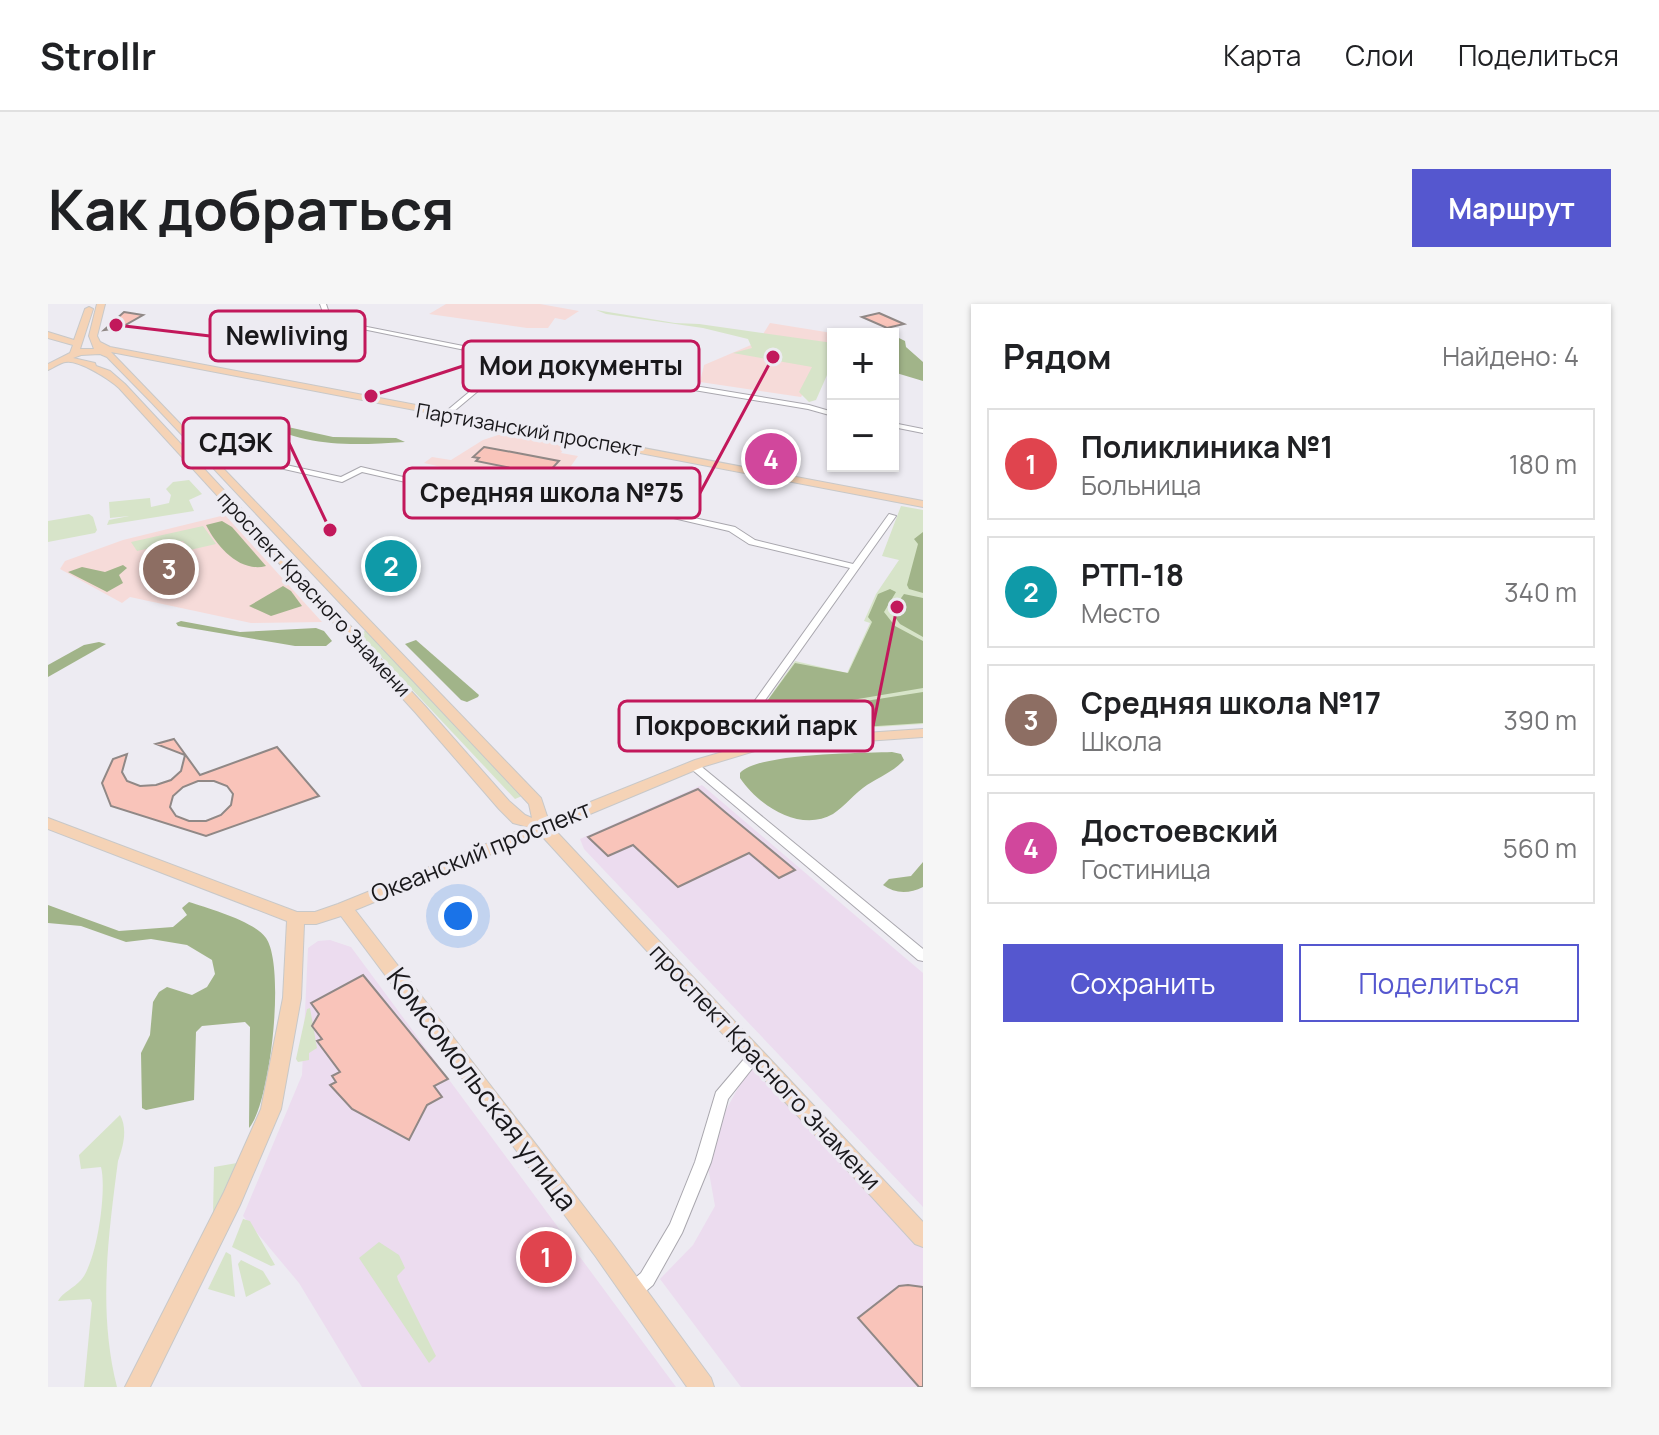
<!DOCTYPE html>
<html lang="ru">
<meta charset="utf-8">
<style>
body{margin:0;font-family:Manrope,sans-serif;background:#f6f6f6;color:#202124}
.controls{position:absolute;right:24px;top:24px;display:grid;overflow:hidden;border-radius:0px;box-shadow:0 2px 6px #0004}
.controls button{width:72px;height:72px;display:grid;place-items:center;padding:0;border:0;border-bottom:2px solid #e0e0e0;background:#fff;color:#202124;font:40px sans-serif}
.you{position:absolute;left:410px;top:612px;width:28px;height:28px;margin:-20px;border:6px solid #fff;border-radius:50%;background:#1a73e8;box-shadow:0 0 0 12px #1a73e833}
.badge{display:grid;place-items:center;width:52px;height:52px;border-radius:50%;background:#5557cf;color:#fff;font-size:26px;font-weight:700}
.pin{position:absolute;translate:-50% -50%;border:4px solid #fff;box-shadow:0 2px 8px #0006}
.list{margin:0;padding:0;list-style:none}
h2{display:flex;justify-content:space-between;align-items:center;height:104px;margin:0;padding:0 32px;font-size:34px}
h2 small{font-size:26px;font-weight:400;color:#757577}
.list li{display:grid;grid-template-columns:52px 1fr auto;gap:24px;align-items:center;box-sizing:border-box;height:112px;margin:0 16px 16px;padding:0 16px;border:2px solid #e0e0e0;border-radius:0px}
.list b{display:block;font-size:30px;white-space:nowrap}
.list p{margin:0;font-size:26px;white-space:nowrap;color:#757577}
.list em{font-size:26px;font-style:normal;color:#757577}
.actions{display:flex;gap:16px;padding:24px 32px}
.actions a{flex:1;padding:18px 0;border:2px solid #5557cf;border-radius:0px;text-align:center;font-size:28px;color:#5557cf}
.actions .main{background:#5557cf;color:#fff}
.map{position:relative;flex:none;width:875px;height:1083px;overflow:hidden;border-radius:0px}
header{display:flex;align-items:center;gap:48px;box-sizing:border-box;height:112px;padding:0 40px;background:#fff;border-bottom:2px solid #e0e0e0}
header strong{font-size:38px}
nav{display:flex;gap:44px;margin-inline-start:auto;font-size:28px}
.intro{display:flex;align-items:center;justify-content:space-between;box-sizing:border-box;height:192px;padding:0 48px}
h1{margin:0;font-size:56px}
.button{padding:20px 36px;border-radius:0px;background:#5557cf;color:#fff;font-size:28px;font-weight:700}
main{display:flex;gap:48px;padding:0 48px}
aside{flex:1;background:#fff;border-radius:0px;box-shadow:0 2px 6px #0004}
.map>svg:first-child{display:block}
.commercial{fill:#ecdcef}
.education{fill:#f6dbd9}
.green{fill:#d7e4c9}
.forest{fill:#a1b489}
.building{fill:#f9c4ba;stroke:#908886;stroke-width:2;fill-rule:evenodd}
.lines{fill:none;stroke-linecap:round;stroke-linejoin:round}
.minor-casing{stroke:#a9a7ae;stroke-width:2}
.major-casing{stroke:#c8c8c8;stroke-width:2}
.minor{fill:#fff;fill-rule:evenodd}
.major{fill:#f5d3b6;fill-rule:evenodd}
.labels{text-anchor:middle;stroke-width:7;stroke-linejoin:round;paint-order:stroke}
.far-street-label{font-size:20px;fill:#19181b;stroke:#edebf2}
.street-label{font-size:24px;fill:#19181b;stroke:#edebf2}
.near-street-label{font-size:28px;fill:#19181b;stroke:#edebf2}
.leader{fill:none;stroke:#c2185b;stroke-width:3}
.callout-dot{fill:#c2185b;stroke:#edebf2;stroke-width:3}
.callout{fill:#edebf2;stroke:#c2185b;stroke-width:3}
.callout-label{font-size:26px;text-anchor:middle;font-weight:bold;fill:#19181b}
</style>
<header>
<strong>Strollr</strong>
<nav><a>Карта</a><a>Слои</a><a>Поделиться</a></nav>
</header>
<div class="intro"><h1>Как добраться</h1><a class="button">Маршрут</a></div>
<main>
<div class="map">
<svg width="875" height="1083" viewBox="0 0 875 1083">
<rect width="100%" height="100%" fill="#edebf2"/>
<g class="commercial">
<polygon points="654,481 875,669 875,903 536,545 532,535"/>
<polygon points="282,636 303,643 628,1083 314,1083 251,979 195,912 254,771 260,644 270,637"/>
<polygon points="705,757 875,940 875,1083 693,1083 612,975 645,941 667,902 660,863 669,822"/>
</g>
<g class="education">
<polygon points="398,0 492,0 531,7 517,16 507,14 500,24 479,24 381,10"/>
<polygon points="722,19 784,29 774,56 753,93 652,78 656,61 710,38"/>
<polygon points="450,131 465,131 519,141 513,149 530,152 523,162 537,165 520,183 426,164 420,169 376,159 384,153 403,156 435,136"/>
<polygon points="177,211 274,318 203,319 82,293 74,299 12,265 17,257 75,236"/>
</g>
<g class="green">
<polygon points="548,6 627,19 651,20 785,39 783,62 768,96 761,98 751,88 764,63 685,49 704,44 700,35 655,24 558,10"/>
<polygon points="141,176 154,190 141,196 146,207 59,221 61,216 81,212 62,214 61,198 102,194 103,203 121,199 123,191 118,185 125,178"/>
<polygon points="853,202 875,206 875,420 719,430 714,404 747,357 799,369 822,319 816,317 828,290 851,256 834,252"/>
<polygon points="41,210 45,213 49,226 47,229 0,238 0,217"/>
<polygon points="155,222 168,240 142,246 135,237 89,247 83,238"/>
<polygon points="320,326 474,492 467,495 311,329"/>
<polygon points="262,704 269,744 261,749 261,756 250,758 248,755 259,705"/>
<path d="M 72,811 C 80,825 75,843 70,857 C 60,934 50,1007 69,1083 L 36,1083 L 44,999 L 42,995 L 10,997 C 15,988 26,984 33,976 C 49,958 59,886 53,863 L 33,865 L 31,851 Z"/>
<polygon points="189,859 190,861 165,910 166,863"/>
<polygon points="195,915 202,917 227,961 223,962 184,943"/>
<polygon points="331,938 351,951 357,964 349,972 350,976 388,1052 381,1059 311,954"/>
<polygon points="178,948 183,951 187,993 160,985"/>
<polygon points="193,956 215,967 223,980 198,993 190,960"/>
</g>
<g class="forest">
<polygon points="845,31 857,37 858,43 875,58 875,77 845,68"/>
<path d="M 204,115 L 285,133 L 348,134 L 357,138 C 298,142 258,143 204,115 Z"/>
<polygon points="433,163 527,179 536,188 427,168"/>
<path d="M 174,217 L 184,223 L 218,262 C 192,269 169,243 158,221 Z"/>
<polygon points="875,228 875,289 861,285 859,281 870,240 866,235"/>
<polygon points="75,261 79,264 71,271 75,279 59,288 20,268 34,263 57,268"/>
<polygon points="235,282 243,287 254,302 223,312 201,302"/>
<polygon points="842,285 848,288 836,308 847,322 875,337 875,384 745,406 715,415 714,404 747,359 800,369 824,318 820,313 830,290"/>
<polygon points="856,290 875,294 875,333 852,320 843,308"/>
<polygon points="133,317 192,328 268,324 276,327 284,337 278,342 247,342 130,322 128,319"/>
<polygon points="368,336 431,391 430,393 419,398 413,396 357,340"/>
<polygon points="51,338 58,340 0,373 0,361 36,341"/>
<polygon points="875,388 875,419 723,429 716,421 717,417 747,408"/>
<path d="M 844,448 L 853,450 L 856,456 C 846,467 832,473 819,481 C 807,489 797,502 785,510 C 752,529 710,501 692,474 L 692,469 C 709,449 815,449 844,448 Z"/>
<path d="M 875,558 L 875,583 C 861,590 847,590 835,581 L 841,575 L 863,572 Z"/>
<path d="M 141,598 C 162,605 206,617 218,634 C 238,663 222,801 201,824 L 202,723 L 197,718 L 154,722 L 148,728 L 146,796 L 98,806 L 94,804 L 93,749 L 102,731 L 105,698 L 111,688 L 119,683 L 144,691 L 159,683 L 167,670 L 164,656 L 139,641 L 103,635 L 78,638 L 33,622 L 0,619 L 0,601 L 71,627 L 125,623 L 139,611 L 134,604 Z"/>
</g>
<g class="building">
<polygon points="76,8 95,11 72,24 56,26"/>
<polygon points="831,9 856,20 839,24 814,13"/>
<polygon points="436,143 464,148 511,157 498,171 428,157 431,154 425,153"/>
<path d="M 126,435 L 152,471 L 229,443 L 271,492 L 158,532 L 63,502 L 54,479 L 65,455 L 79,450 L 74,468 L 79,477 L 92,482 L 108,481 L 123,476 L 133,467 L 137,451 L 108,440 ZM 150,477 L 166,477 L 179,482 L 185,490 L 183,501 L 173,511 L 158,517 L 141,517 L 128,512 L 122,503 L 125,492 L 135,483 Z"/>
<polygon points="650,485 677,508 747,566 731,574 701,549 630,583 585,541 560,552 540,533"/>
<polygon points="315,671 400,775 386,782 394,793 379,801 361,836 304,805 282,781 288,778 284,772 292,768 269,737 274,735 264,722 271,710 263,699"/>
<polygon points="860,981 875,983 875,1083 871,1083 810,1014 851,982"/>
</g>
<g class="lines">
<defs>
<g id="minor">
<polygon points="272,0 278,0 281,9 304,20 466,52 761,101 785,108 785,112 760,105 467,56 399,113 395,111 396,109 461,55 300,22 276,11"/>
<polygon points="845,119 875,125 875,129 845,123"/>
<path d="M 169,146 L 293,173 L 313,163 L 410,186 L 438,184 L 547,207 C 557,206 564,200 574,198 L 687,223 L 707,236 L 805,260 L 841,210 L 848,212 L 713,402 L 712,422 L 721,440 L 716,443 L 712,442 C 702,429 700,418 703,402 L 802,264 L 701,240 L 681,227 L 574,202 L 568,204 L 561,210 L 547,211 L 438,188 L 410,190 L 314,168 L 294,178 L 169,150 L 138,153 L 134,151 L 138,149 Z"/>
<polygon points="645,458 649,459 875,645 875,657 870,656 641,463 639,461"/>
<polygon points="707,746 712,748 714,752 680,795 663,858 634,929 605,981 591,993 585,995 579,993 576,987 579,981 593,969 622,920 647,858 668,788 702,748"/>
</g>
<path id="major" d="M 49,0 L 57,0 L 49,32 L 52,38 L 62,43 L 875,197 L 875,203 L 63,48 L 493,494 L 500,515 L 647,456 L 716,436 L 875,425 L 875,433 L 717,444 L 657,462 L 506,525 L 875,918 L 875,943 L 867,940 L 492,530 L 307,606 L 564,939 L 663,1074 L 666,1083 L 639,1083 L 548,953 L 293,612 L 268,620 L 256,620 L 253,694 L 233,805 L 192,901 L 102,1083 L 77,1083 L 176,888 L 213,805 L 235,694 L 239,617 L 0,525 L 0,514 L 249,608 L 267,608 L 290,600 L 480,523 L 465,519 L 451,505 L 367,408 L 71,84 C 61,75 31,56 18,58 C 13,58 5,64 0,66 L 0,60 L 22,49 L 25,41 L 0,34 L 0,28 L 26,36 L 37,5 L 41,3 L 45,5 L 32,45 L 46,45 L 41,32 ZM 52,50 L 59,53 L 104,99 L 481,500 L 484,514 L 477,511 L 461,497 L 377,402 L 77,80 L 62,67 L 48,62 L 47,59 L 25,54 L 33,51 Z"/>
</defs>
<use href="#minor" class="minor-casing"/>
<use href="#major" class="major-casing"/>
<use href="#minor" class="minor"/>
<use href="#major" class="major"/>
</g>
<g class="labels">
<g class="far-street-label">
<text transform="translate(481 126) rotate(10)" y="7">Партизанский проспект</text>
<text transform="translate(266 290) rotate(47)" y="7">проспект Красного Знамени</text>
</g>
<g class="street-label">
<text transform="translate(433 548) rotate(-22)" y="8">Океанский проспект</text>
<text transform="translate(717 763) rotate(47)" y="8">проспект Красного Знамени</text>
</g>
<g class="near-street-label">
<text transform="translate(434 785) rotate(53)" y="10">Комсомольская улица</text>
</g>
</g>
<path class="leader" d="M68 21L162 32M323 92L415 62M282 226L241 139M725 53L652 189M849 303L825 422"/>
<g class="callout-dot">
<circle cx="68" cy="21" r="8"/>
<circle cx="323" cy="92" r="8"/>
<circle cx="282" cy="226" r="8"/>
<circle cx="725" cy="53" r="8"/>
<circle cx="849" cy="303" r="8"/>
</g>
<g class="callout">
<rect x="162" y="7" width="155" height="50" rx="8"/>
<rect x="415" y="37" width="236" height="50" rx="8"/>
<rect x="135" y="114" width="106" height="50" rx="8"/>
<rect x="356" y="164" width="296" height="50" rx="8"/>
<rect x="571" y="397" width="254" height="50" rx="8"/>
</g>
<g class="callout-label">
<text x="239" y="41">Newliving</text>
<text x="533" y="71">Мои документы</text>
<text x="188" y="148">СДЭК</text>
<text x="504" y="198">Средняя школа №75</text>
<text x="698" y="431">Покровский парк</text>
</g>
</svg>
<div class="controls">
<button>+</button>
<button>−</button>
</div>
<div class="you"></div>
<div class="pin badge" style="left:498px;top:953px;background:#e0444e">1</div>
<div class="pin badge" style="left:343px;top:262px;background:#0f9aa8">2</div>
<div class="pin badge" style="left:121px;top:265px;background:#8d6e63">3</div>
<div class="pin badge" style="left:723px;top:155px;background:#d1479c">4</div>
</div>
<aside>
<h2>Рядом<small>Найдено: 4</small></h2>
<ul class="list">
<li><span class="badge" style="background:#e0444e">1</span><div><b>Поликлиника №1</b><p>Больница</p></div><em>180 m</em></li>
<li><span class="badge" style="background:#0f9aa8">2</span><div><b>РТП-18</b><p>Место</p></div><em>340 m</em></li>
<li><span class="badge" style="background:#8d6e63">3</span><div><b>Средняя школа №17</b><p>Школа</p></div><em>390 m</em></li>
<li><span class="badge" style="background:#d1479c">4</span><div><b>Достоевский</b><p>Гостиница</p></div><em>560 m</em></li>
</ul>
<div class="actions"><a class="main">Сохранить</a><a>Поделиться</a></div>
</aside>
</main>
